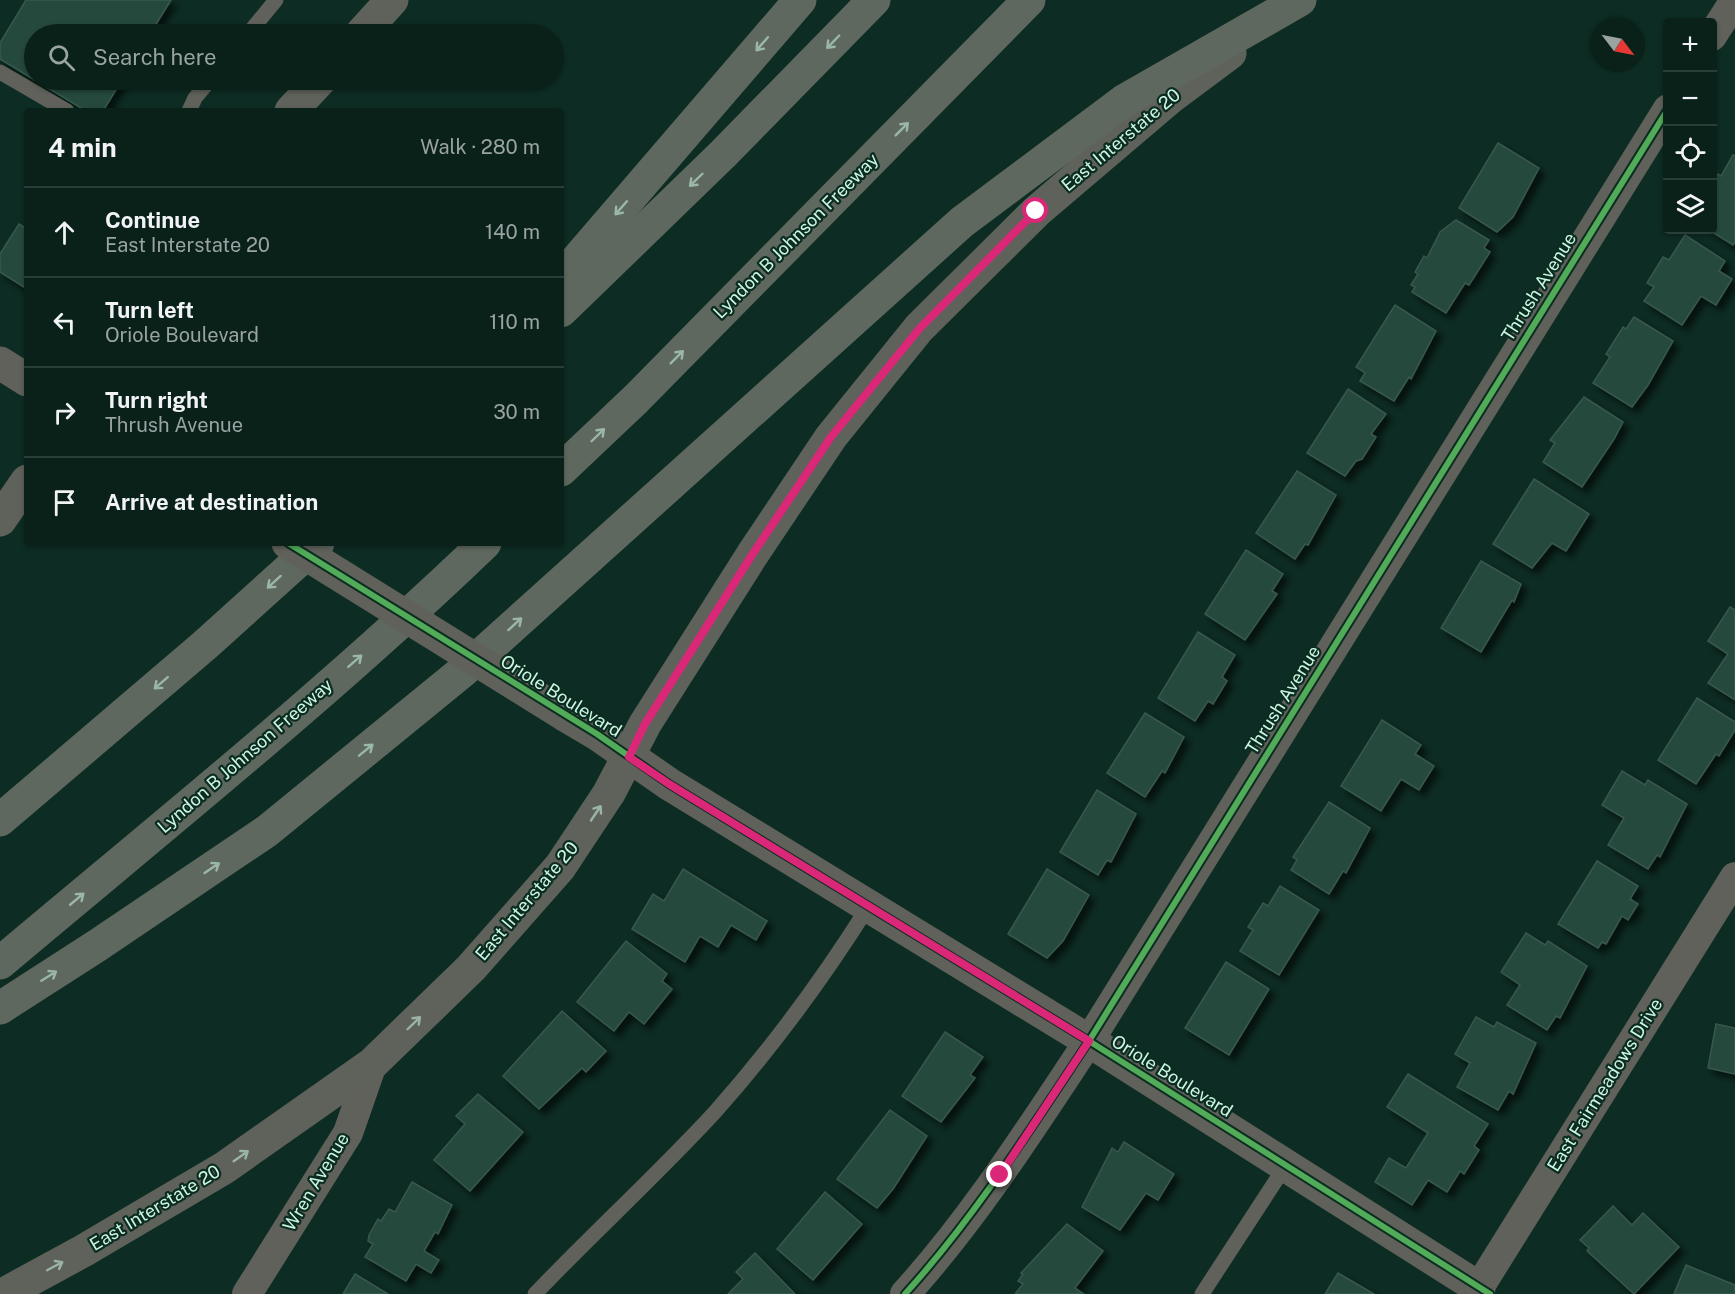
<!DOCTYPE html>
<meta charset="utf-8">
<style>
body{margin:0;font-family:"Public Sans",sans-serif;background:#182e27;color:#f1f3f6}
.controls{position:absolute;right:18px;top:18px;display:grid;overflow:hidden;border-radius:6px;box-shadow:0 2px 4px #0004}
.controls button{width:54px;height:54px;display:grid;place-items:center;padding:0;border:0;border-bottom:2px solid #2a3e39;background:#0a211a;color:#f1f3f6;font:30px sans-serif}
.compass{position:absolute;left:1591px;top:18px;width:54px;height:54px;border-radius:50%;background:#0a211a;box-shadow:0 2px 4px #0004;rotate:122deg}
.stop{position:absolute;width:18px;height:18px;margin:-14px;border:4px solid #db2777;border-radius:50%;background:#fff}
.stop.end{background:#db2777;border-color:#fff;box-shadow:0 2px 6px #0008}
.list{margin:0;padding:0;list-style:none}
h2{display:flex;justify-content:space-between;align-items:center;height:78px;margin:0;padding:0 24px;font-size:26px}
h2 small{font-size:20px;font-weight:400;color:#99a3a2}
.list li{display:grid;grid-template-columns:39px 1fr auto;gap:18px;align-items:center;box-sizing:border-box;height:90px;padding:0 24px;border-top:2px solid #2a3e39}
.list b{display:block;font-size:22px;white-space:nowrap}
.list p{margin:0;font-size:20px;white-space:nowrap;color:#99a3a2}
.list em{font-size:20px;font-style:normal;color:#99a3a2}
.icon{flex:none;width:33px;height:33px;fill:none;stroke:currentColor;stroke-width:2;stroke-linecap:round;stroke-linejoin:round}
.map{position:relative;flex:none;width:1735px;height:1294px;overflow:hidden}
.search{position:absolute;background:#0a211a;box-shadow:0 2px 4px #0004;left:24px;top:24px;width:540px;height:66px;display:flex;align-items:center;gap:15px;box-sizing:border-box;padding:0 21px;border-radius:33px;color:#99a3a2;font-size:22px}
.panel{position:absolute;background:#0a211a;box-shadow:0 2px 4px #0004;left:24px;top:108px;width:540px;height:438px;border-radius:6px}
.map>svg:first-child{display:block}
.building{fill:#28483e;stroke:#37584d;stroke-width:1.5;filter:url(#shadow)}
.lines{fill:none;stroke-linecap:round;stroke-linejoin:round}
.service{stroke:#60615a;stroke-width:15}
.minor{stroke:#60615a;stroke-width:30}
.tertiary{stroke:#60615a;stroke-width:33}
.secondary{stroke:#5f625a;stroke-width:33}
.motorway{stroke:#5f685f;stroke-width:33}
.tertiary-bridge{stroke:#60615a;stroke-width:33}
.cycleway-casing{stroke:#0d2c21;stroke-width:10}
.cycleway{stroke:#51ab58;stroke-width:6}
.oneway{stroke:#9ab7a8}
.oneway2{stroke:#9ab4a5}
.route{stroke:#db2777;stroke-width:8}
.labels{text-anchor:middle;stroke-width:4.5;stroke-linejoin:round;paint-order:stroke}
.street-label{font-size:18px;fill:#caf7e3;stroke:#0d2c21}
</style>
<div class="map">
<svg width="1735" height="1294" viewBox="0 0 1735 1294">
<defs>
<filter id="shadow"><feDropShadow dx="5.5" dy="5.5" stdDeviation="3" flood-color="#0009"/></filter>
</defs>
<rect width="100%" height="100%" fill="#0d2c23"/>
<g class="building">
<polygon points="26,0 171,0 150,34 34,34 34,80 122,80 103,111 86,111 0,59 0,43"/>
<polygon points="1498,143 1539,168 1513,217 1497,232 1459,208"/>
<polygon points="1733,155 1735,156 1735,242 1733,245 1709,230 1712,230 1712,184 1718,174 1721,176"/>
<polygon points="1456,220 1489,240 1484,248 1490,252 1469,285 1465,283 1446,313 1412,292 1415,287 1411,285 1418,274 1415,272 1424,256 1427,258 1440,232"/>
<polygon points="19,224 27,229 27,289 0,272 0,254"/>
<polygon points="1685,235 1725,261 1719,271 1732,279 1716,305 1701,296 1682,325 1644,301 1654,287 1647,283 1663,257 1669,260"/>
<polygon points="1395,305 1436,331 1411,379 1409,377 1394,401 1360,381 1365,373 1356,367"/>
<polygon points="1634,317 1673,341 1648,385 1632,407 1593,383 1610,357 1606,354 1623,327 1626,329"/>
<polygon points="1348,389 1386,414 1371,434 1376,437 1362,459 1356,461 1345,476 1307,453"/>
<polygon points="1584,397 1623,422 1614,439 1582,487 1543,462 1555,443 1550,440"/>
<polygon points="1297,471 1336,495 1308,545 1305,544 1295,559 1256,533"/>
<polygon points="1534,479 1589,514 1566,551 1552,543 1532,568 1493,544"/>
<polygon points="1246,550 1283,574 1272,591 1277,594 1245,640 1205,614"/>
<polygon points="1481,561 1521,584 1514,602 1512,600 1481,652 1441,628"/>
<polygon points="1730,607 1735,610 1735,700 1708,683 1728,654 1708,641"/>
<polygon points="1198,632 1235,655 1222,677 1227,681 1213,704 1208,701 1195,721 1158,698"/>
<polygon points="1697,698 1735,722 1735,730 1719,756 1716,754 1696,784 1658,760"/>
<polygon points="1145,713 1184,737 1165,773 1162,771 1145,797 1107,773"/>
<polygon points="1382,720 1421,745 1415,754 1434,766 1419,790 1401,779 1381,811 1341,786"/>
<polygon points="1622,771 1645,785 1648,780 1687,804 1660,857 1657,855 1648,869 1608,845 1624,818 1602,805"/>
<polygon points="1097,790 1136,814 1111,862 1107,860 1098,875 1060,852"/>
<polygon points="1329,802 1370,828 1346,873 1343,871 1329,894 1291,870 1297,860 1293,857"/>
<polygon points="1597,861 1638,886 1630,899 1638,904 1628,920 1622,916 1606,944 1602,942 1598,948 1558,924"/>
<polygon points="683,869 767,921 756,940 731,925 718,947 700,936 685,962 632,929 653,894 664,901"/>
<polygon points="1047,869 1089,895 1063,941 1047,958 1008,934"/>
<polygon points="1280,886 1319,910 1279,975 1240,951 1253,930 1248,927 1263,903 1268,906"/>
<polygon points="1526,933 1545,945 1548,941 1587,966 1560,1018 1556,1016 1547,1030 1507,1005 1520,985 1501,972"/>
<polygon points="626,941 667,974 662,981 672,989 644,1024 629,1012 614,1031 577,1002"/>
<polygon points="1226,962 1269,989 1229,1055 1185,1028"/>
<polygon points="562,1011 606,1051 586,1072 582,1068 539,1109 503,1076"/>
<polygon points="1476,1017 1494,1027 1497,1022 1536,1043 1513,1094 1509,1091 1498,1110 1457,1087 1470,1063 1455,1054"/>
<polygon points="1716,1024 1735,1028 1735,1074 1708,1068"/>
<polygon points="945,1032 983,1057 970,1075 975,1078 941,1122 902,1096"/>
<polygon points="1408,1074 1488,1124 1474,1146 1479,1150 1464,1174 1460,1171 1447,1192 1428,1180 1412,1205 1375,1182 1389,1158 1406,1168 1428,1133 1387,1107"/>
<polygon points="478,1094 523,1132 470,1191 434,1160 465,1124 456,1116"/>
<polygon points="890,1110 927,1136 893,1189 877,1208 837,1179"/>
<polygon points="1124,1142 1174,1174 1158,1200 1146,1193 1120,1230 1082,1207 1112,1148 1118,1152"/>
<polygon points="412,1182 452,1205 438,1234 435,1232 424,1251 439,1260 431,1273 416,1264 406,1281 365,1257 373,1244 368,1241 369,1235 378,1219 381,1221 389,1209 395,1212"/>
<polygon points="825,1192 862,1224 813,1280 777,1249"/>
<polygon points="1613,1206 1632,1225 1643,1213 1679,1247 1634,1294 1587,1251 1589,1248 1580,1240"/>
<polygon points="1067,1224 1103,1251 1075,1288 1084,1294 1015,1294 1023,1284 1018,1281 1023,1274 1021,1273"/>
<polygon points="755,1253 795,1294 728,1294 743,1279 736,1272"/>
<polygon points="1686,1265 1735,1285 1735,1294 1674,1294"/>
<polygon points="1338,1273 1374,1294 1325,1294"/>
<polygon points="355,1274 388,1294 343,1294"/>
</g>
<g class="lines">
<g class="service">
<polyline points="248,34 276,0"/>
<polyline points="0,72 67,111"/>
<polyline points="189,111 195,98 210,80"/>
<path d="M 535,1294 C 594,1232 657,1175 715,1112 C 770,1050 824,977 868,907"/>
<polyline points="1202,1294 1286,1165"/>
</g>
<g class="minor">
<polyline points="1712,36 1735,0"/>
<polyline points="247,1294 348,1133 372,1064"/>
<path d="M 905,1294 C 975,1217 1031,1128 1089,1041 L 1668,109"/>
<polyline points="1475,1294 1735,877"/>
</g>
<g class="tertiary">
<polyline points="0,363 27,380"/>
<polyline points="565,715 597,734 669,784 1089,1041 1479,1288"/>
</g>
<g class="secondary">
<polyline points="361,34 392,0"/>
<polyline points="291,111 320,80"/>
<polyline points="0,520 27,481"/>
<polyline points="4,1294 83,1251 224,1168 372,1064 471,968 560,867 609,793 645,724 752,555 831,437 919,328 1037,211 1171,97 1230,53"/>
</g>
<g class="motorway">
<polyline points="561,278 800,0"/>
<polyline points="561,311 723,154 874,0"/>
<polyline points="561,470 636,399 1029,0"/>
<polyline points="0,820 205,645 318,543"/>
<path d="M 0,963 C 164,825 331,691 485,543"/>
<polyline points="0,1008 98,945 267,831 463,671 962,222 1125,100 1300,0"/>
</g>
<polyline class="tertiary-bridge" points="288,543 565,715"/>
<defs>
<g id="cycleway">
<polyline points="288,543 597,734 669,784 1089,1041 1490,1294"/>
<path d="M 905,1294 C 975,1217 1031,1128 1089,1041 L 1668,109"/>
</g>
</defs>
<use href="#cycleway" class="cycleway-casing"/>
<use href="#cycleway" class="cycleway"/>
</g>
<defs><path id="oneway-shaft" d="M-6 0H5M1.5-3L5.5 0L1.5 3" fill="none" stroke-width="1.6" stroke-linecap="round" stroke-linejoin="round" transform="scale(1.5)"/></defs>
<g class="oneway">
<use href="#oneway-shaft" transform="translate(833 42) rotate(134)"/>
<use href="#oneway-shaft" transform="translate(762 44) rotate(131)"/>
<use href="#oneway-shaft" transform="translate(902 129) rotate(-45)"/>
<use href="#oneway-shaft" transform="translate(696 180) rotate(136)"/>
<use href="#oneway-shaft" transform="translate(621 208) rotate(131)"/>
<use href="#oneway-shaft" transform="translate(677 357) rotate(-45)"/>
<use href="#oneway-shaft" transform="translate(598 435) rotate(-44)"/>
<use href="#oneway-shaft" transform="translate(274 582) rotate(138)"/>
<use href="#oneway-shaft" transform="translate(515 624) rotate(-42)"/>
<use href="#oneway-shaft" transform="translate(355 661) rotate(-41)"/>
<use href="#oneway-shaft" transform="translate(161 683) rotate(139)"/>
<use href="#oneway-shaft" transform="translate(366 750) rotate(-39)"/>
<use href="#oneway-shaft" transform="translate(212 868) rotate(-34)"/>
<use href="#oneway-shaft" transform="translate(77 899) rotate(-40)"/>
<use href="#oneway-shaft" transform="translate(49 976) rotate(-32)"/>
</g>
<g class="oneway2">
<use href="#oneway-shaft" transform="translate(596 813) rotate(-56)"/>
<use href="#oneway-shaft" transform="translate(414 1023) rotate(-44)"/>
<use href="#oneway-shaft" transform="translate(241 1156) rotate(-35)"/>
<use href="#oneway-shaft" transform="translate(55 1266) rotate(-28)"/>
</g>
<g class="lines">
<polyline class="route" points="1000,1175 1089,1041 669,784 629,757 645,724 752,555 831,437 920,328 1036,211"/>
</g>
<g class="labels">
<g class="street-label">
<text transform="translate(1121 140) rotate(-40)" y="6">East Interstate 20</text>
<text transform="translate(796 236) rotate(-45)" y="6">Lyndon B Johnson Freeway</text>
<text transform="translate(1539 287) rotate(-58)" y="6">Thrush Avenue</text>
<text transform="translate(561 696) rotate(32)" y="6">Oriole Boulevard</text>
<text transform="translate(1283 700) rotate(-58)" y="6">Thrush Avenue</text>
<text transform="translate(245 756) rotate(-41)" y="6">Lyndon B Johnson Freeway</text>
<text transform="translate(527 901) rotate(-50)" y="6">East Interstate 20</text>
<text transform="translate(1172 1076) rotate(32)" y="6">Oriole Boulevard</text>
<text transform="translate(1605 1085) rotate(-58)" y="6">East Fairmeadows Drive</text>
<text transform="translate(316 1182) rotate(-59)" y="6">Wren Avenue</text>
<text transform="translate(155 1208) rotate(-31)" y="6">East Interstate 20</text>
</g>
</g>
</svg>
<div class="controls">
<button>+</button>
<button>−</button>
<button><svg class="icon" aria-label="locate" viewBox="0 0 24 24"><circle cx="12" cy="12" r="6"/><path d="M12 2v4M12 18v4M2 12h4M18 12h4"/></svg></button>
<button><svg class="icon" aria-label="layers" viewBox="0 0 24 24"><path d="M12 4l9 5-9 5-9-5zM3 14l9 5 9-5"/></svg></button>
</div>
<svg class="compass" viewBox="-18 -18 36 36"><path d="M0-13l5 13h-10z" fill="#e53935"/><path d="M0 13l5-13h-10z" fill="#99a3a2"/></svg>
<div class="stop" style="left:1036px;top:211px"></div>
<div class="stop end" style="left:1000px;top:1175px"></div>
<div class="search"><svg class="icon" aria-label="search" viewBox="0 0 24 24"><circle cx="10" cy="10" r="6"/><path d="M15 15l6 6"/></svg>Search here</div>
<section class="panel">
<h2>4 min<small>Walk · 280 m</small></h2>
<ul class="list">
<li><svg class="icon" aria-label="ahead" viewBox="0 0 24 24"><path d="M12 20V5M6 11l6-6 6 6"/></svg><div><b>Continue</b><p>East Interstate 20</p></div><em>140 m</em></li>
<li><svg class="icon" aria-label="left" viewBox="0 0 24 24"><path d="M17 20v-9H6M10 6l-5 5 5 5"/></svg><div><b>Turn left</b><p>Oriole Boulevard</p></div><em>110 m</em></li>
<li><svg class="icon" aria-label="right" viewBox="0 0 24 24"><path d="M7 20v-9h11M14 6l5 5-5 5"/></svg><div><b>Turn right</b><p>Thrush Avenue</p></div><em>30 m</em></li>
<li><svg class="icon" aria-label="arrive" viewBox="0 0 24 24"><path d="M6 21V4h12l-3 4 3 4H6"/></svg><div><b>Arrive at destination</b></div></li>
</ul>
</section>
</div>
